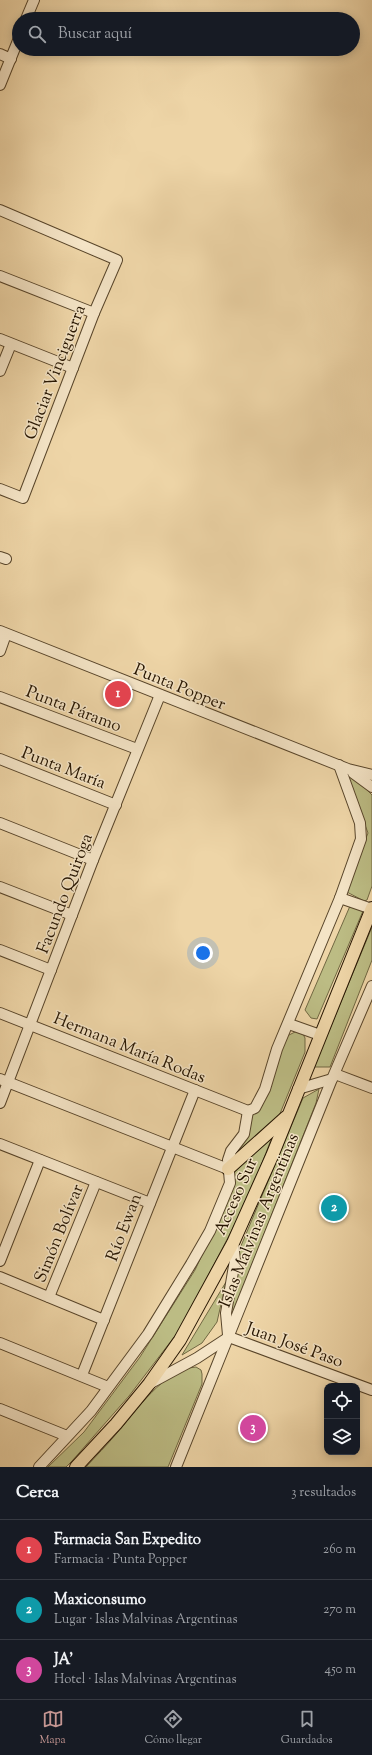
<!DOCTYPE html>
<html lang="es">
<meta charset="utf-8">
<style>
body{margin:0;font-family:"Sorts Mill Goudy",serif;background:#20242c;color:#f1f3f6}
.controls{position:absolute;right:12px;bottom:12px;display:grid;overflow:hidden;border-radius:8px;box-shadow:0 2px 10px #0003}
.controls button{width:36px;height:36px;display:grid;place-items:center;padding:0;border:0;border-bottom:1px solid #363941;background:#171b24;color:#f1f3f6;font:20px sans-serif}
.you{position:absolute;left:203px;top:953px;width:14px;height:14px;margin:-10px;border:3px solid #fff;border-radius:50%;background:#1a73e8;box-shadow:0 0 0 6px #1a73e833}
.badge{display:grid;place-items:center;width:26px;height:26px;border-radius:50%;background:#c59692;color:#fff;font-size:13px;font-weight:700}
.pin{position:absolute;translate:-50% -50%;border:2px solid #fff;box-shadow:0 1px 4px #0006}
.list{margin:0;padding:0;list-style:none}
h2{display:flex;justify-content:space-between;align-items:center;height:52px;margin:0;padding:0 16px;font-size:17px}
h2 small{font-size:13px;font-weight:400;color:#9ea1a6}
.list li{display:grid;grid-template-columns:26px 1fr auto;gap:12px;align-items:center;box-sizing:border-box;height:60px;padding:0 16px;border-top:1px solid #363941}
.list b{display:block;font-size:15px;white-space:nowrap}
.list p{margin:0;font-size:13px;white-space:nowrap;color:#9ea1a6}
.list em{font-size:13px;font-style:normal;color:#9ea1a6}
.icon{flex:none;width:22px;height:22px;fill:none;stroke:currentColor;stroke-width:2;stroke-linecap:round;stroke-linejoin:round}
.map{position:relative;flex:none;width:372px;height:1467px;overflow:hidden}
.search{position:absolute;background:#171b24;box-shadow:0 2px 10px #0003;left:12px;right:12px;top:12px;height:44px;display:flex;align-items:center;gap:10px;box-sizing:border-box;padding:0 14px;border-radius:22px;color:#9ea1a6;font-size:15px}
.sheet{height:232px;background:#171b24}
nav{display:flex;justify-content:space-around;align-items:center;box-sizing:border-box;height:56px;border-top:1px solid #363941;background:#171b24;font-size:11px;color:#9ea1a6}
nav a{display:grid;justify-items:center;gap:2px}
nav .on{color:#c59692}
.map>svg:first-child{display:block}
.green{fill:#bcbc84;stroke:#716842}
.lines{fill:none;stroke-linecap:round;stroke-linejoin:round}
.minor-casing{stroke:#58452a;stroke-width:12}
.major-casing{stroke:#261500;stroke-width:14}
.minor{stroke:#f4e4c6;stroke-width:10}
.major{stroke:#eed5a7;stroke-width:12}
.labels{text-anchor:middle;stroke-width:3;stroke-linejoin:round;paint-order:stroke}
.street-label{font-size:17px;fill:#261500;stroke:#f4e4c6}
</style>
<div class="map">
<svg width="372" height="1467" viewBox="0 0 372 1467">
<rect width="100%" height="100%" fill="#eed5a7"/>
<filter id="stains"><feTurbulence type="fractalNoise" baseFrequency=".005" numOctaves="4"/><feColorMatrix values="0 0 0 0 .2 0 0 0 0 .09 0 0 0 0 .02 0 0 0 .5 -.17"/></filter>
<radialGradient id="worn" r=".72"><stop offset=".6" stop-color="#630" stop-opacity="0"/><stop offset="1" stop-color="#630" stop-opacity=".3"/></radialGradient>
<g class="green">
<polygon points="346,773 355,778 372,795 372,886 367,900 364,901 345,891 368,833"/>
<polygon points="350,906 363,911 317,1019 311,1018 305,1010"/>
<polygon points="372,927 372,960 330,1067 314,1067"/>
<polygon points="297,1031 303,1034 305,1038 305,1052 277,1121 232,1160 252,1114 257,1113 265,1095 283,1041 289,1035"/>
<polygon points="319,1089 316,1103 230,1320 238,1253 303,1098"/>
<polygon points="274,1132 248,1199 181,1328 129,1396 72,1461 66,1467 48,1467 84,1432 140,1357 195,1270 219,1219 233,1171"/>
<polygon points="226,1282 217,1322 202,1343 182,1355"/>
<path d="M 196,1367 L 201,1370 L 202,1374 L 202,1384 L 168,1467 L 86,1467 C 96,1456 107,1445 117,1433 C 136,1411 164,1369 196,1367 Z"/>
</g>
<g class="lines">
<defs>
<g id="minor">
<polyline points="26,19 34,0"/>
<polyline points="0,54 11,59"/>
<polyline points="0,85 19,38"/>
<polyline points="0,210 117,260 94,313 23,498 0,489"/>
<polyline points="0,276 94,313"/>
<polyline points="0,339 73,368"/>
<polyline points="0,371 11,344"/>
<polyline points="0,557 6,559"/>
<polyline points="0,631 348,769 372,775"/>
<polyline points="0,651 6,634"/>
<polyline points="0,697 137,749"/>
<polyline points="0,759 116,805"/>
<polyline points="353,773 372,787"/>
<polyline points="0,823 93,860"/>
<polyline points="0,887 72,915"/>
<polyline points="340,898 372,909"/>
<polyline points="0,950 51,970"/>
<polyline points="0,1013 248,1111"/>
<polyline points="289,1024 320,1035"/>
<polyline points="335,1074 372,1088"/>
<polyline points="0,1079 228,1169"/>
<polyline points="298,1089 332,1079"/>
<polyline points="0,1103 93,860 160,695"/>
<polyline points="248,1111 255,1108 265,1089 277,1049 340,898 361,839 360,823 339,765"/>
<polyline points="0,1144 150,1203"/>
<polyline points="0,1261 40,1160"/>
<polyline points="0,1277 104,1320"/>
<polyline points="49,1297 96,1182"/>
<polyline points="228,1335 226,1313 235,1260 233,1243"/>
<polyline points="229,1337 372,1390"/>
<polyline points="0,1343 108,1387"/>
<polyline points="82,1375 195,1090"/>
<polyline points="149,1384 197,1358 229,1337"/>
<polyline points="0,1409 67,1436"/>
<polyline points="39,1467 91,1411 148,1334 191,1264 210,1231 230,1183 228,1160 231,1151 244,1134 248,1111"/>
<polyline points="176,1467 332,1079 372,986"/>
</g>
<g id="major">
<polyline points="228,1169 286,1117"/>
<polyline points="76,1467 116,1424 149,1384 180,1340 233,1243 272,1156 372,908"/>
</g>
</defs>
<use href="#minor" class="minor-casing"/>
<use href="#major" class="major-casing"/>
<use href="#minor" class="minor"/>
<use href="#major" class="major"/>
</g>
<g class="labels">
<g class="street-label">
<text transform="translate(54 372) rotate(-69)" y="6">Glaciar Vinciguerra</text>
<text transform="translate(180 686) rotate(22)" y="6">Punta Popper</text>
<text transform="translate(74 708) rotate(21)" y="6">Punta Páramo</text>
<text transform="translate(64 767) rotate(21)" y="6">Punta María</text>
<text transform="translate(64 893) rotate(-69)" y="6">Facundo Quiroga</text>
<text transform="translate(130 1047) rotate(22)" y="6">Hermana María Rodas</text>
<text transform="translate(235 1196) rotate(-66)" y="6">Acceso Sur</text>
<text transform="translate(258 1220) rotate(-68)" y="6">Islas Malvinas Argentinas</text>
<text transform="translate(123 1227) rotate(-69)" y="6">Río Ewan</text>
<text transform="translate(58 1233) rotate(-68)" y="6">Simón Bolívar</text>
<text transform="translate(295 1344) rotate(20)" y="6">Juan José Paso</text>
</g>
</g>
<rect width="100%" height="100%" filter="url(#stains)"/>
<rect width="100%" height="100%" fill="url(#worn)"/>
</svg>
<div class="controls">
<button><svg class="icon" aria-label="locate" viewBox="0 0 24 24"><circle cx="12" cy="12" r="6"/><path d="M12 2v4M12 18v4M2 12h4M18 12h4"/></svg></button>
<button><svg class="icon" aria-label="layers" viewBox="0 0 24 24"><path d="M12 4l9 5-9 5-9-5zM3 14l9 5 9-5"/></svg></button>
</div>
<div class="you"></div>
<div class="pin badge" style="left:118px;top:694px;background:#e0444e">1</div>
<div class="pin badge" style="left:334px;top:1208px;background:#0f9aa8">2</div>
<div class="pin badge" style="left:253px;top:1428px;background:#d1479c">3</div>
<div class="search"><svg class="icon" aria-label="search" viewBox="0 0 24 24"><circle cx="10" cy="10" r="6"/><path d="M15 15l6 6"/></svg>Buscar aquí</div>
</div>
<section class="sheet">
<h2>Cerca<small>3 resultados</small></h2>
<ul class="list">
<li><span class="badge" style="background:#e0444e">1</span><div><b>Farmacia San Expedito</b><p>Farmacia · Punta Popper</p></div><em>260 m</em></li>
<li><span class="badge" style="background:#0f9aa8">2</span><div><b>Maxiconsumo</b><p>Lugar · Islas Malvinas Argentinas</p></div><em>270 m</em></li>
<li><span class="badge" style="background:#d1479c">3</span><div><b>JA'</b><p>Hotel · Islas Malvinas Argentinas</p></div><em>450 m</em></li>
</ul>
</section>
<nav>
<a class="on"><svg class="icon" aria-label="map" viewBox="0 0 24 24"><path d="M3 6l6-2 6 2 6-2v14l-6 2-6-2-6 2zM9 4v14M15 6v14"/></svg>Mapa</a>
<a><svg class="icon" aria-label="directions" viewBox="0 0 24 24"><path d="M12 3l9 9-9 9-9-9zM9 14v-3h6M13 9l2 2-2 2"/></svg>Cómo llegar</a>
<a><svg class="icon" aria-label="saved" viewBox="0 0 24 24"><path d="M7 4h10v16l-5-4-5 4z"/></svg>Guardados</a>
</nav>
